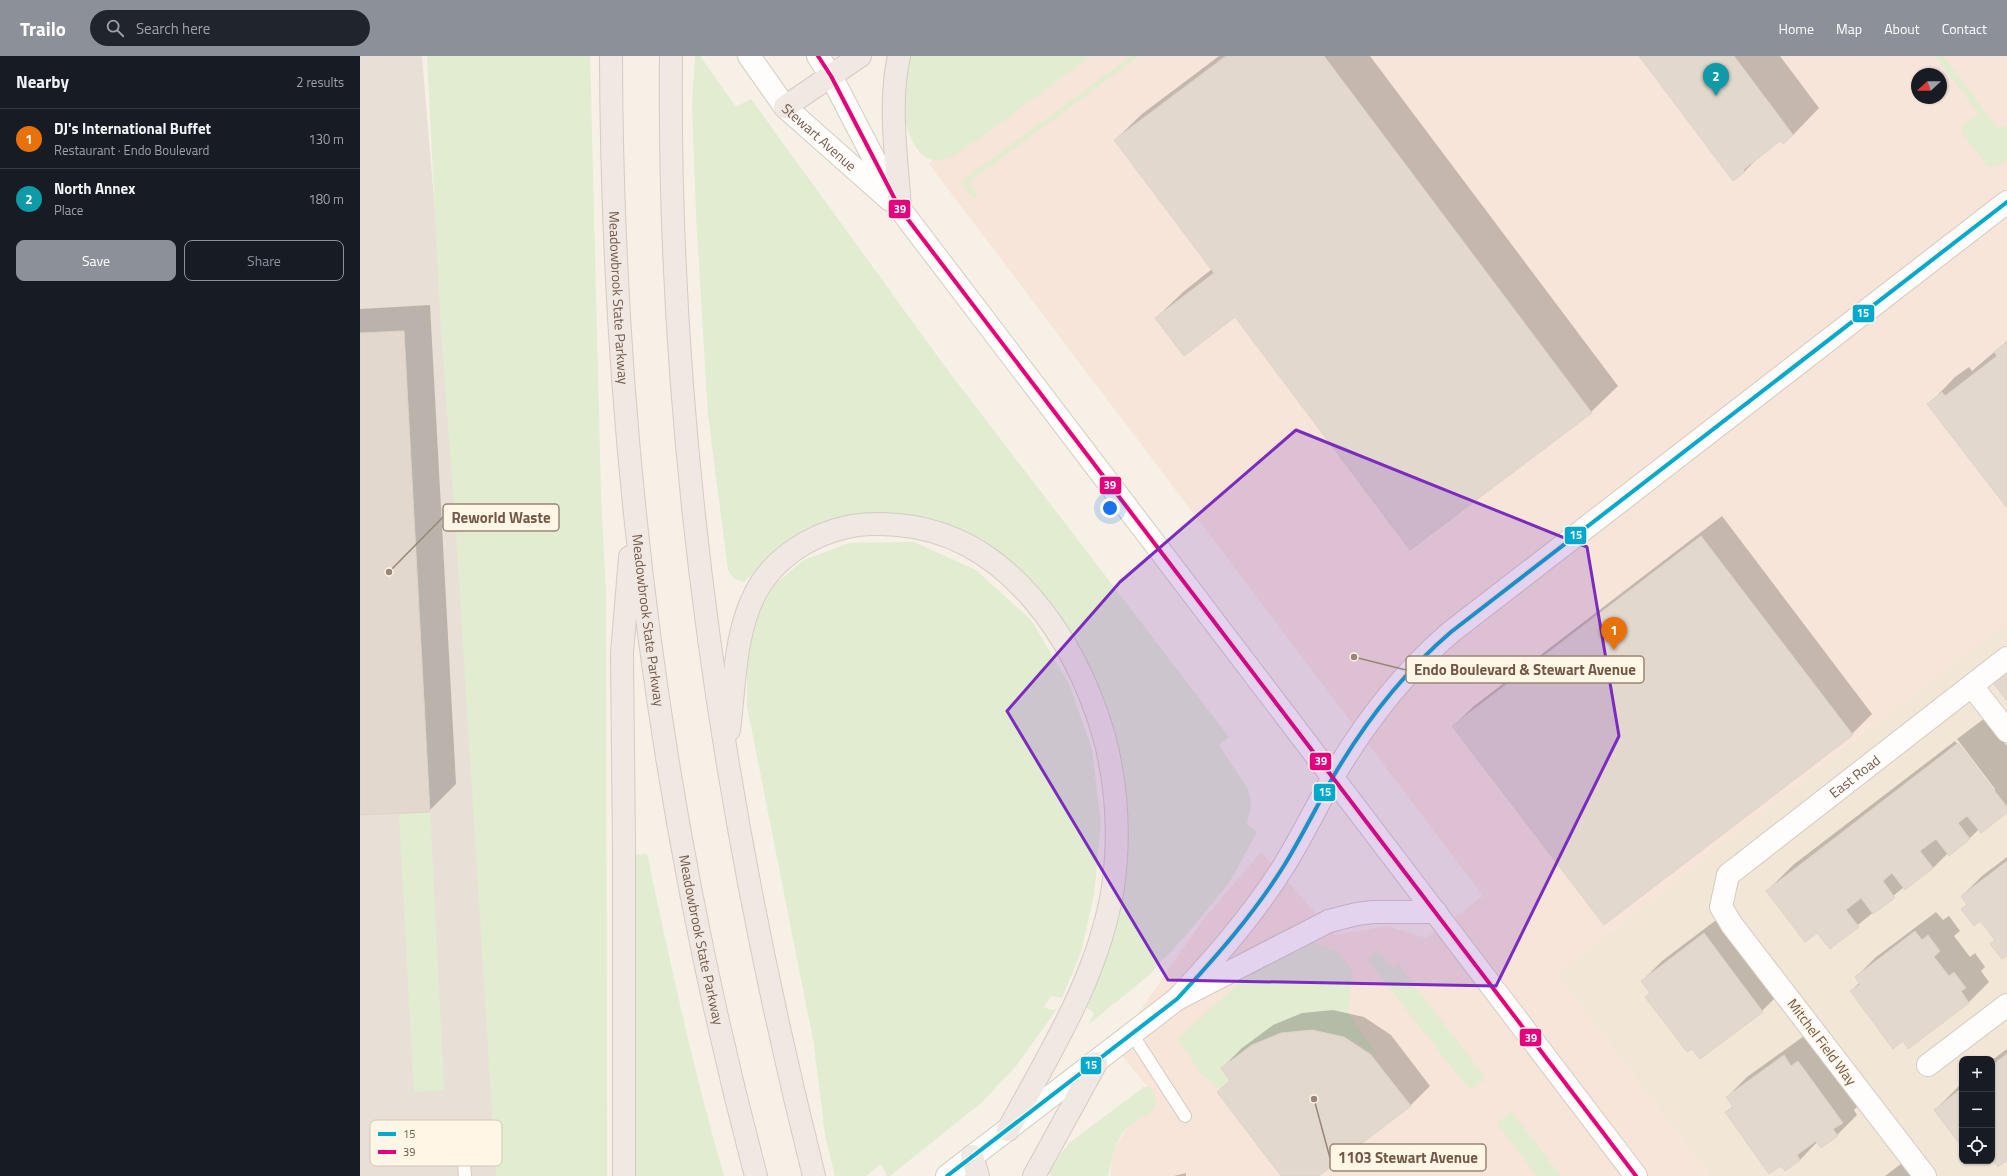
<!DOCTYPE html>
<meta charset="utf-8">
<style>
body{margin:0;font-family:"Titillium Web",sans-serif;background:#20242c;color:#f1f3f6}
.controls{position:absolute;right:12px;bottom:12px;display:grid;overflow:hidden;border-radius:8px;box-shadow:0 1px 3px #0004}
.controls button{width:36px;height:36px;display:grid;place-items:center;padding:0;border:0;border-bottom:1px solid #363941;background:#171b24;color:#f1f3f6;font:20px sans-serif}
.compass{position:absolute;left:1551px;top:12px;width:36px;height:36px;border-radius:50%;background:#171b24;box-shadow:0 1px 3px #0004;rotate:249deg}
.you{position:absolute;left:750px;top:452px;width:14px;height:14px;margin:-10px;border:3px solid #fff;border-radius:50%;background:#1a73e8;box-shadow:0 0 0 6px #1a73e833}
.badge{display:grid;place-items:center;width:26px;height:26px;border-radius:50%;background:#8c9099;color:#fff;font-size:13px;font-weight:700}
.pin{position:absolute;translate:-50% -33px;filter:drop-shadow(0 1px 2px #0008)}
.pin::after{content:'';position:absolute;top:21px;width:14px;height:12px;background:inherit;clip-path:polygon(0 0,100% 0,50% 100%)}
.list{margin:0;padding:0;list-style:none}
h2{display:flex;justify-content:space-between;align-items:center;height:52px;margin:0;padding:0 16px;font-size:17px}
h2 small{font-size:13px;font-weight:400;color:#9ea1a6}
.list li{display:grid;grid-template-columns:26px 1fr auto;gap:12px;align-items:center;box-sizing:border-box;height:60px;padding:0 16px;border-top:1px solid #363941}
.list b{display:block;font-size:15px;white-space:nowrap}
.list p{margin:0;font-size:13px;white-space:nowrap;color:#9ea1a6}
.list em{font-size:13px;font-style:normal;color:#9ea1a6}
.actions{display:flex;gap:8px;padding:12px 16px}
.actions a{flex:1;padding:9px 0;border:1px solid #8c9099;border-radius:8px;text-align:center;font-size:14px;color:#8c9099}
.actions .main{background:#8c9099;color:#fff}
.icon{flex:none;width:22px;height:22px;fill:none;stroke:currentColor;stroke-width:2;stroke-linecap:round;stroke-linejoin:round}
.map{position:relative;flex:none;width:1647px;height:1120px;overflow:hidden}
header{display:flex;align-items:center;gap:24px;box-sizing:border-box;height:56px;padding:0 20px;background:#8c9099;color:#fff}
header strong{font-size:19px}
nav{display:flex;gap:22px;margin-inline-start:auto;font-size:14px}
.search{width:280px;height:36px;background:#20242c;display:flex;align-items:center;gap:10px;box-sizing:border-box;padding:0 14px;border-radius:22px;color:#9ea1a6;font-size:15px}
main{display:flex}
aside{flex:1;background:#171b24}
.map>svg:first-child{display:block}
.residential{fill:#f2e6d6;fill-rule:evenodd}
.commercial{fill:#f7e5d9;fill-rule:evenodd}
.industrial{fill:#e8e0d7}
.green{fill:#e1ecd1}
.shadow{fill:#0003}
.building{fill:#e2d8ce;stroke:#ded3c9}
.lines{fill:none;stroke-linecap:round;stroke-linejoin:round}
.service-casing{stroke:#d5cbc1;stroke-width:14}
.minor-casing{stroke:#d5cbc1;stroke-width:24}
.tertiary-casing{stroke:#d5cbc1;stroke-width:24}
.secondary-casing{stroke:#d6ccc3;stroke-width:24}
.motorway-casing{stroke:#d5cbc4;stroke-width:24}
.service{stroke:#fefdfb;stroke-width:12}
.minor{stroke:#fefdfb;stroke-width:22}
.tertiary{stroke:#fefdfb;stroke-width:22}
.secondary{stroke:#fefdfb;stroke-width:22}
.motorway{stroke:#f0e8e3;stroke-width:22}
.bus-1-casing{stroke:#fff6e6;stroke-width:7}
.bus-2-casing{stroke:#fff6e6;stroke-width:7}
.bus-1{stroke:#00a9ce;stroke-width:4}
.bus-2{stroke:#e5007d;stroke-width:4}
.marked{fill:#7b2cbf;fill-opacity:0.2;stroke:#7b2cbf;stroke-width:3;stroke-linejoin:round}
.labels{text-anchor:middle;stroke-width:3;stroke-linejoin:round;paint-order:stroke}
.street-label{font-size:14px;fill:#735847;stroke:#fff6e6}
.key{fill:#fff6e6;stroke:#d5c7b6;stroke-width:1}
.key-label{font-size:11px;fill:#735847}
.leader{fill:none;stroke:#9a8577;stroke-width:1.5}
.callout-dot{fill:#9a8577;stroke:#fff6e6;stroke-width:1.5}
.callout{fill:#fff6e6;stroke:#9a8577;stroke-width:1.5}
.callout-label{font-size:15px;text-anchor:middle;font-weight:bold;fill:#735847}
.line-badge{stroke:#fff6e6;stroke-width:1.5}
.badge-label{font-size:11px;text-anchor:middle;font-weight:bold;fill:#fff}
</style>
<header>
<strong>Trailo</strong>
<div class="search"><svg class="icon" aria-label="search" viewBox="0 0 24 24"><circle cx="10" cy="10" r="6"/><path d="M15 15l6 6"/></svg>Search here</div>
<nav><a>Home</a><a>Map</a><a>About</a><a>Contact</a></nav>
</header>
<main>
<aside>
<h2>Nearby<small>2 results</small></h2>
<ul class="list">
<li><span class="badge" style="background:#e8710a">1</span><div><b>DJ's International Buffet</b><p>Restaurant · Endo Boulevard</p></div><em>130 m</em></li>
<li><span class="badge" style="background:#0f9aa8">2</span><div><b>North Annex</b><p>Place</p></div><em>180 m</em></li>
</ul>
<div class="actions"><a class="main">Save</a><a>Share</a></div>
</aside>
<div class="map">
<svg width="1647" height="1120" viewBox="0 0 1647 1120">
<rect width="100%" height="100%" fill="#f6f0e6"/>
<path class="residential" d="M 1647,566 L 1647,1120 L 1350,1120 L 1197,918 ZM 1602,1003 L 1632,1003 L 1632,1105 L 1602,1105 Z"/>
<path class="commercial" d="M 650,0 L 1647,0 L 1647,567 L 1197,918 L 1350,1120 L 750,1120 L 753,1095 L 790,1034 L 755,991 L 843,864 L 901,796 L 975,879 L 1027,870 L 1066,882 L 1123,840 L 569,108 ZM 1557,18 L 1581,18 L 1581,42 L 1557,42 Z"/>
<polygon class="industrial" points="0,0 62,0 156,1120 0,1120"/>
<g class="green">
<polygon points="67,0 230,0 241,440 246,538 247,1120 136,1120 95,461 81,275"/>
<polygon points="335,0 340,0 376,51 391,43 586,312 869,681 859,689 888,733 891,749 887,768 897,776 869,827 827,878 788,920 729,968 734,957 726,951 762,845 766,765 757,708 667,523 623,486 572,467 489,460 450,471 418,491 384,526 374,523 368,514 348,359 336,159 332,48"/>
<path d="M 546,0 L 731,0 L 610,89 C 599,96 586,105 573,104 C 552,103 540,53 541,37 C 542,24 544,12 546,0 Z"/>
<polygon points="771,0 779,0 609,126 618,139 614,143 600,126"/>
<polygon points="1575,0 1583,0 1638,72 1647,70 1647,104 1635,111 1627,110 1601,75 1602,71 1619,58"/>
<polygon points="554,486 616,514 671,564 709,628 732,693 741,767 734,839 721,896 702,942 691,940 684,951 690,954 697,953 656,1010 621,1047 530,1120 527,1120 521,1108 506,1120 475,1120 465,1079 453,983 387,650 387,611 393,566 415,528 444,504 489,487"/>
<polygon points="70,756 84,1034 54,1036 39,757"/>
<path d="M 287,798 C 310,906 333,1014 364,1120 L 274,1120 L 274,799 Z"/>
<path d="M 923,873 L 978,896 L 992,914 L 988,955 L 1018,1001 C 1007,994 995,985 983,981 C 930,963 903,982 861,1012 L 870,1025 L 861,1034 L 841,1018 L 818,983 L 873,932 Z"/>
<polygon points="1017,893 1034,913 1038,908 1124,1020 1123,1025 1109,1033 1007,904"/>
<path d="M 784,1031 L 790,1031 C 809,1056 777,1060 765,1074 C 755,1086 751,1105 748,1120 L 691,1120 L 688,1116 L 709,1087 Z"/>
<polygon points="1151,1055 1201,1120 1177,1120 1137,1068"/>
</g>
<g class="shadow">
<polygon points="859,0 1010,0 1258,330 1231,356 875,260 796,262 823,236 852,213 755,84 782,58"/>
<polygon points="1280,0 1420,0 1459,52 1433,79 1423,87 1420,84 1401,99 1384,116"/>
<polygon points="70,249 96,728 69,755 0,758 0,253"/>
<polygon points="1647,285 1647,450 1569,348 1595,321 1609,311 1612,315"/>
<polygon points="1362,460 1512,658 1492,678 1093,670 1114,650"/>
<polygon points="1625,662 1647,690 1647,756 1619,773 1609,783 1588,797 1573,812 1545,833 1544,831 1470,892 1458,875 1407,835 1433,809 1595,685 1634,735 1635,733 1597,683"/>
<polygon points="1647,801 1647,898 1602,840 1622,820"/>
<polygon points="1576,856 1583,864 1589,860 1600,875 1594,880 1610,901 1615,897 1625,911 1621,915 1629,926 1609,946 1549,992 1543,984 1491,935 1500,926 1496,921 1516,901"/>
<polygon points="1364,858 1422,935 1402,955 1291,937 1282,925 1302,905"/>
<polygon points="973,954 1004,961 1031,979 1070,1030 1050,1050 957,1120 922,1120 858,1036 871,1024 862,1012 882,992 913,969 942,957"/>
<polygon points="1444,980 1502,1046 1494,1054 1497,1059 1477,1079 1458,1085 1440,1104 1366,1056 1373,1050 1367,1041 1387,1021"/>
<polygon points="1647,993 1647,1103 1632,1102 1632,1004"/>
<polygon points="1602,1027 1602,1089 1575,1054"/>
<polygon points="1550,1101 1574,1120 1525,1120"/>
<polygon points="826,1117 826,1120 814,1120"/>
</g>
<g class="building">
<polygon points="866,0 964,0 1232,357 1050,494 875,261 824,300 795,262 854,217 754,84"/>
<polygon points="1279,0 1374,0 1433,79 1423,88 1420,85 1383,114 1385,116 1373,125"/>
<polygon points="44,275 70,756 0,759 0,277"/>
<polygon points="1647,286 1647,452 1567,348 1582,336 1585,340 1637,300 1634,296"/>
<polygon points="1341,480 1493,679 1244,869 1092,670"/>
<polygon points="1647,617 1647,645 1633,627"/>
<polygon points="1598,687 1647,751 1647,757 1621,777 1607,760 1598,767 1610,783 1589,800 1576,783 1560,795 1573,812 1545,834 1532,817 1523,825 1535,842 1513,858 1501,842 1486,854 1499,871 1470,893 1457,877 1445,886 1406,835"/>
<polygon points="1647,805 1647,900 1642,903 1630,888 1635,884 1620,865 1614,870 1601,853 1607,849 1601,840"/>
<polygon points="1555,875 1562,884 1568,879 1580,895 1574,901 1589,920 1594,916 1606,932 1601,935 1609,947 1548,993 1543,985 1533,993 1490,935 1500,928 1495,921"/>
<polygon points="1344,877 1403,956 1340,1003 1332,993 1327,996 1285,941 1290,937 1281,925"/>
<polygon points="952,974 984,981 1011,999 1051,1050 959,1120 921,1120 857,1036 870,1025 861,1012 892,989 921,977"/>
<polygon points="1647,998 1647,1104 1638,1111 1632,1104 1632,1009"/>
<polygon points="1424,999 1431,1010 1438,1005 1483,1067 1473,1073 1478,1080 1461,1092 1456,1085 1437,1099 1440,1104 1425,1115 1421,1110 1409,1118 1365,1056 1373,1051 1366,1041"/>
<polygon points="1602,1032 1602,1091 1574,1054"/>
</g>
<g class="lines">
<defs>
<g id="service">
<polyline points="772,978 825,1060"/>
<polyline points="103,1095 105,1120"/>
</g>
<g id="minor">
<polyline points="1612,630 1647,675"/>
<polyline points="1568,1009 1647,949"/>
<path id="s1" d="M 1565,1120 L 1372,869 L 1361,851 L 1368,819 L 1647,602"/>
</g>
<path id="tertiary" d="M 587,1120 L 817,943 C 856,901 894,858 925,808 C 942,780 957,750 973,721 C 1005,666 1044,616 1091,576 L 1647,146"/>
<g id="secondary">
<path id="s2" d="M 389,0 L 425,51 L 530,144"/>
<polyline points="458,0 471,20 540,153 1276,1120"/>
<polyline points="817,943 969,865 997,858 1013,856 1076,856"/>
</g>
<g id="motorway">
<path id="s3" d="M 251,0 C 252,378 299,755 396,1120"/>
<path d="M 311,0 C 307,378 362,754 454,1120"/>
<path d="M 539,0 C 528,48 537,104 540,153"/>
<polyline points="425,51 500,0"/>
<path d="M 369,674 C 375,629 374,577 396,536 C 413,503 450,479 487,471 C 504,467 521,468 538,469 C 648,478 716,584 744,680 C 757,729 760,781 753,831 C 739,920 690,996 648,1074"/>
<polyline points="612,1100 618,1120"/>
<polyline points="264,1120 264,793 262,597 270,501"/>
<polyline points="674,1120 736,1007"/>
</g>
</defs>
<use href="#service" class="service-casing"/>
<use href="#minor" class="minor-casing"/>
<use href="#tertiary" class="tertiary-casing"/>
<use href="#secondary" class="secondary-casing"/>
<use href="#motorway" class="motorway-casing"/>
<use href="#service" class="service"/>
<use href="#minor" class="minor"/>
<use href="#tertiary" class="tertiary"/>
<use href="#secondary" class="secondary"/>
<use href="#motorway" class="motorway"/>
<defs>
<path id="bus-1" d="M 587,1120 L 817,943 C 856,901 894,858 925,808 C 942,780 957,750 973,721 C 1005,666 1044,616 1091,576 L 1647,146"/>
<polyline id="bus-2" points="458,0 471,20 540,153 1276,1120"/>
</defs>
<use href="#bus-1" class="bus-1-casing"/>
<use href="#bus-2" class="bus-2-casing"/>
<use href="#bus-1" class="bus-1"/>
<use href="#bus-2" class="bus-2"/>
</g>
<path class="marked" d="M 936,374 L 1227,491 L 1259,680 L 1136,930 L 808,924 L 647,655 L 760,526 Z"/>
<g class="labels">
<g class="street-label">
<text dy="5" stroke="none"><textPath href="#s2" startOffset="108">Stewart Avenue</textPath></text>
<text dy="5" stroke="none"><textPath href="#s3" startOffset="242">Meadowbrook State Parkway</textPath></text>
<text dy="5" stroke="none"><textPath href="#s3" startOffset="566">Meadowbrook State Parkway</textPath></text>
<text dy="5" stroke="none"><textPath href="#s1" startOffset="531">East Road</textPath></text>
<text dy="5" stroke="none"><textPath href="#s3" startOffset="890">Meadowbrook State Parkway</textPath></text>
<text transform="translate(1462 986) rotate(53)" y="5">Mitchel Field Way</text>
</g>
</g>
<rect x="10" y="1064" width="132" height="46" rx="6" class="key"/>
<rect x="18" y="1076" width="18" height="4" fill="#00a9ce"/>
<rect x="18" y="1094" width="18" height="4" fill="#e5007d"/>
<g class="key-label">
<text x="43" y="1082">15</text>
<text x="43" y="1100">39</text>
</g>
<path class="leader" d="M29 516L83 461M994 601L1046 614M954 1043L970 1102"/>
<g class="callout-dot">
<circle cx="29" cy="516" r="4"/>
<circle cx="994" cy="601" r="4"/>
<circle cx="954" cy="1043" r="4"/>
</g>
<g class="callout">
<rect x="83" y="448" width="116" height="27" rx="4"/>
<rect x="1046" y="600" width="238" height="27" rx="4"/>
<rect x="970" y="1088" width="156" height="27" rx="4"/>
</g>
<g class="callout-label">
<text x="141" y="467">Reworld Waste</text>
<text x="1165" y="619">Endo Boulevard &amp; Stewart Avenue</text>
<text x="1048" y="1107">1103 Stewart Avenue</text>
</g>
<g class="line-badge">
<rect x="528" y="143" width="23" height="20" rx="4" fill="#e5007d"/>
<rect x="1492" y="248" width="23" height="19" rx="4" fill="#00a9ce"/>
<rect x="739" y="420" width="23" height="19" rx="4" fill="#e5007d"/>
<rect x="1204" y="470" width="23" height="19" rx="4" fill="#00a9ce"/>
<rect x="949" y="696" width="23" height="19" rx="4" fill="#e5007d"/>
<rect x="953" y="727" width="23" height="19" rx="4" fill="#00a9ce"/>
<rect x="1159" y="972" width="23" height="19" rx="4" fill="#e5007d"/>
<rect x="720" y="1000" width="22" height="19" rx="4" fill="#00a9ce"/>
</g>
<g class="badge-label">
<text x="540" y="157">39</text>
<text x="1503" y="261">15</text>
<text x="750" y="433">39</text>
<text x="1216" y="483">15</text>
<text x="961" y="709">39</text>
<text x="965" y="740">15</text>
<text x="1171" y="986">39</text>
<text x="731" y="1013">15</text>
</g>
</svg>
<div class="controls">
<button>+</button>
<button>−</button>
<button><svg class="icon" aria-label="locate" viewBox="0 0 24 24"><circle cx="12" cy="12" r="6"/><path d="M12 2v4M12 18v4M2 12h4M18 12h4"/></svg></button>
</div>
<svg class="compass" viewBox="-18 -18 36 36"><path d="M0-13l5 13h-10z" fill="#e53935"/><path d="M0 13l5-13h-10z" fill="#9ea1a6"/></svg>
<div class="you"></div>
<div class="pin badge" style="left:1254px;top:594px;background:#e8710a">1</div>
<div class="pin badge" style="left:1356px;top:40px;background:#0f9aa8">2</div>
</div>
</main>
